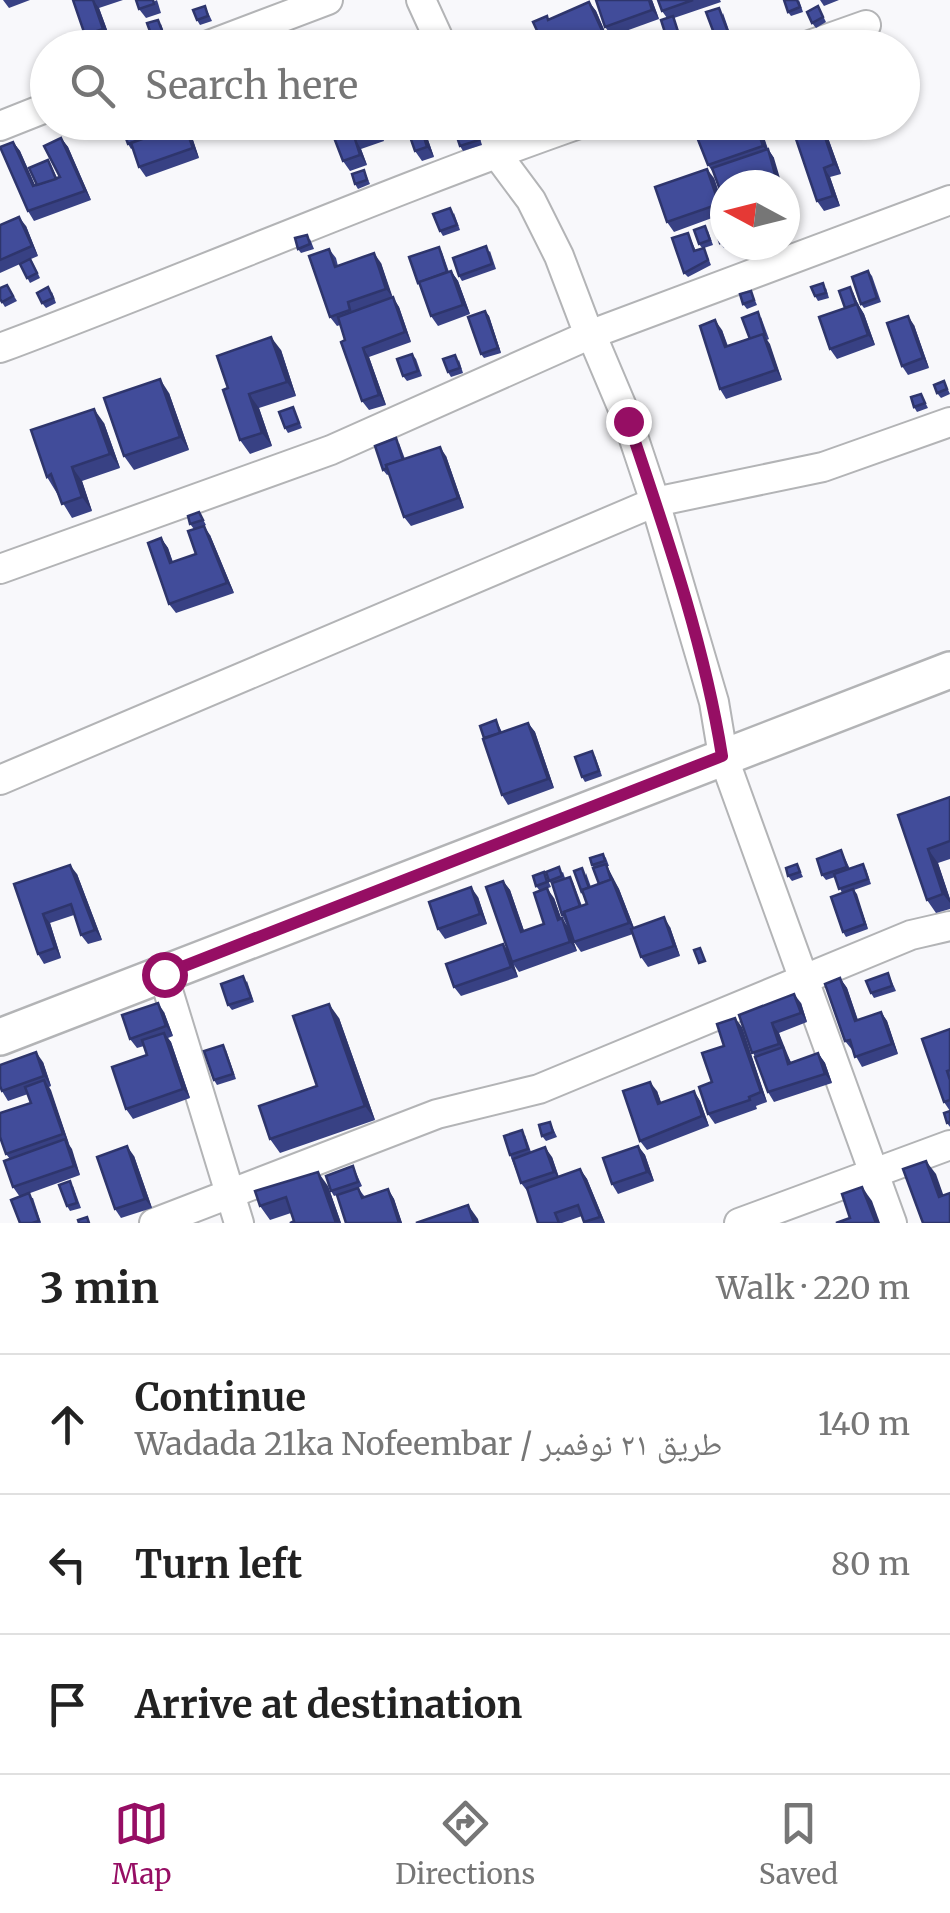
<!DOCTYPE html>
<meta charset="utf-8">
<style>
body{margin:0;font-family:Merriweather,"Noto Naskh Arabic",serif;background:#f2f2f2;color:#222}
.compass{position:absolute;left:710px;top:170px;width:90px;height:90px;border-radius:50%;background:#fff;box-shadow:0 2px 8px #0004;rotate:277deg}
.stop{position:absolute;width:30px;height:30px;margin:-22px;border:8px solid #960e64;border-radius:50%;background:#fff}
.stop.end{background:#960e64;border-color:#fff;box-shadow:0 2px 10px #0008}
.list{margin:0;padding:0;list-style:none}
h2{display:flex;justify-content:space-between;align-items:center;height:130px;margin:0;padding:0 40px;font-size:42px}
h2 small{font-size:32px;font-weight:400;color:#767676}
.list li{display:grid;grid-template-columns:65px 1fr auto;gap:30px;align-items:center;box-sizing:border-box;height:140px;padding:0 40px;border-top:2px solid #e0e0e0}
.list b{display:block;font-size:38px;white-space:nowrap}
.list p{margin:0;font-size:32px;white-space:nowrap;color:#767676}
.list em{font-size:32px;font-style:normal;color:#767676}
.icon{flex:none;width:55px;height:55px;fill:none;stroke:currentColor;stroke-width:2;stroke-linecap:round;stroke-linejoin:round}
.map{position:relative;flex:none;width:950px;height:1223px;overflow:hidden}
.search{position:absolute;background:#fff;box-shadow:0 2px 8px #0004;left:30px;right:30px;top:30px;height:110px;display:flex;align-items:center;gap:25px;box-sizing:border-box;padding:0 35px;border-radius:55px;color:#767676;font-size:38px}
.sheet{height:550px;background:#fff}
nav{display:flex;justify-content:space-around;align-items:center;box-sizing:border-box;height:140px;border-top:2px solid #e0e0e0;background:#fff;font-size:28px;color:#767676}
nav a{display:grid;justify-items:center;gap:5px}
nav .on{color:#960e64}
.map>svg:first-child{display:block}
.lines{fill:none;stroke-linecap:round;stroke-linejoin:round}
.minor-casing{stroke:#b3b4b6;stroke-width:32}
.tertiary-casing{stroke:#b3b4b6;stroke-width:40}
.minor{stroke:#fff;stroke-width:28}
.tertiary{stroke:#fff;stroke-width:35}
.wall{fill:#384184}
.shaded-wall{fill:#2e356c}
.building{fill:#414c9a;stroke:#2e356c;stroke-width:2.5}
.route{stroke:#960e64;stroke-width:12}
</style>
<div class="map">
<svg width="950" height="1223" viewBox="0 0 950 1223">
<rect width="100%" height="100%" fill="#f8f8fb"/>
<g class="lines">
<defs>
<g id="minor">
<polyline points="421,0 443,48"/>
<polyline points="201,48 328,0"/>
<polyline points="801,48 866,25"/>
<polyline points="0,126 48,107"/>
<path d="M 0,348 C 196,275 387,191 585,122"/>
<polyline points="0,569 331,450 589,335 950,200"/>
<polyline points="0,780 655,502 628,421 595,343 589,335 559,256 531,200 496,153 485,122"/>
<polyline points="163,974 239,1223"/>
<polyline points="154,1223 437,1114 539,1089 911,935 950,926"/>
<polyline points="739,1223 950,1145"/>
<polyline points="892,1223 723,756 714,702 655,502 823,467 950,422"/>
</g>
<polyline id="tertiary" points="0,1037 950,670"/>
</defs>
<use href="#minor" class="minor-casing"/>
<use href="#tertiary" class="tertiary-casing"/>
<use href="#minor" class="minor"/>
<use href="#tertiary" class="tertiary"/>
</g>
<g class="wall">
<polygon points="3,0 30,0 9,8"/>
<polygon points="73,0 123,0 99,8 110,38 92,45 85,35"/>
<polygon points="157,0 161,13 146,18 139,9"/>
<polygon points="596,0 652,0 659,19 612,36 605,27"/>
<polygon points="658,0 720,0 721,2 674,18 683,43 672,47 668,42 667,18 662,11"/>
<polygon points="799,0 803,12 791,16 788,12"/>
<polygon points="820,0 839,0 824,6"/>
<polygon points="589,2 596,11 612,48 545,48 548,20"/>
<polygon points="205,6 212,21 200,25 197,20"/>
<polygon points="818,6 826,22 816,28 812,23"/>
<polygon points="723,13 731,36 735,41 738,48 726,48 723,40 718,41 715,36"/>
<polygon points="161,24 166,38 155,42 152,37"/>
<polygon points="120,122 141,122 146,137 184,124 191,134 199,158 146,177 139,167 133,148 131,149 128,144"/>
<polygon points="328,122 377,122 384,141 361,149 367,165 350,171 343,161"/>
<polygon points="399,122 438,122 440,128 426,134 434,157 422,161 415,151 411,139 408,140 402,130"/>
<polygon points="452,122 475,122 482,145 463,151 460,146"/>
<polygon points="691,122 709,122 710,127 723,122 759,122 768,149 774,158 725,185 725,203 713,172 708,165"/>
<polygon points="783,122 802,122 806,135 790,140"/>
<polygon points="827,135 841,174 830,177 840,206 824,211 817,201"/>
<polygon points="61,138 68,147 91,200 34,221 28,211 13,142 20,151 35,186 51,165 57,178 60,177"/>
<polygon points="364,170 370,184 358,189 355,184"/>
<polygon points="714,178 725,210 725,245 730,245 724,248 720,243 712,218 674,232 667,222"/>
<polygon points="785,194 788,205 785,206 792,225 785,227"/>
<polygon points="454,213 460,230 443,236 440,231"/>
<polygon points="0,225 26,226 38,256 31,259 40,278 30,283 20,264 0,273"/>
<polygon points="708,231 713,245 704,248 711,265 688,277 684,273 688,233 696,251 702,248 699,244"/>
<polygon points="310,239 314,249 301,253 298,249"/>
<polygon points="752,245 754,253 745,257 741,252"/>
<polygon points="439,247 442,252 449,272 451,271 458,281 470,314 438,326 431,316 421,288 418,283"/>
<polygon points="329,249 336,258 338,266 381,263 392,297 399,307 411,342 369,357 386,405 369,410 362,401 340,325 337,326 330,317"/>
<polygon points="490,251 496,269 462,281 459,276"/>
<polygon points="868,271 872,276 881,302 864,308 861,304"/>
<polygon points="7,285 17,301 5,307 0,299"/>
<polygon points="826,288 829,298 818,301 815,296"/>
<polygon points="751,291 757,305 747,309 743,304"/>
<polygon points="52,292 56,303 46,308 42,303"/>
<polygon points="853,292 858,304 864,314 875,345 837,359 830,349 845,308"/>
<polygon points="485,311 489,316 501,353 484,358 481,354"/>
<polygon points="761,317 769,339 767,340 782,380 726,399 720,389 722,330 728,346 750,339"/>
<polygon points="914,325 929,368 908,375 902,366"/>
<polygon points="281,350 296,396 259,408 272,446 250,454 240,440 228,388"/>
<polygon points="412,354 416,359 422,376 407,381 403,376"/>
<polygon points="459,360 463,373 451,377 448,372"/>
<polygon points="944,381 950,394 941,398 937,393"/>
<polygon points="169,393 189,450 134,470 124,456"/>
<polygon points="921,394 928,408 917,412 914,407"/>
<polygon points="293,407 302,428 288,433 285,428"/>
<polygon points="104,423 120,468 82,481 92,511 72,518 47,477"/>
<polygon points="399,443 405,459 446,456 464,508 411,526 404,517 389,474 387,475 383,470"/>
<polygon points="199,512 206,525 194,529 190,524"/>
<polygon points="210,535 234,593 176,613 169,604 161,538 168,548 173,562 196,554"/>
<polygon points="496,720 502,732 528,723 535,732 554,788 508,805 502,795 484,738"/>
<polygon points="595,756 602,776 585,782 582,777"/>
<polygon points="950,797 950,859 938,863 950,899 950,909 936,913 927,900 898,815"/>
<polygon points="841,850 850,869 866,869 871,884 854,890 868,929 846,937 843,932 842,893 835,877 826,880 822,875"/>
<polygon points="603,854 606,858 609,866 607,866 614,881 619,889 634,928 670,927 680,956 648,967 641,957 633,934 581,952 574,942 562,915 553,885 549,881 563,872 565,878 570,877 573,882 582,906 587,904 582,893 586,873 591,887 599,884 592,865"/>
<polygon points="797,864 803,877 792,881 788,876"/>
<polygon points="544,872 551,887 540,891 536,886"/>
<polygon points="77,874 102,940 88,944 81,935 74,915 50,923 61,958 44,964 38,954 14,884"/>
<polygon points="503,881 510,890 524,931 544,924 554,898 561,918 568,927 577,951 519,972 514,965 518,977 461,996 454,987 503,944 508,951"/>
<polygon points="478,897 487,924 445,939 438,929"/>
<polygon points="888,973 896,991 874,998 871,993"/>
<polygon points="840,978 847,988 858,1020 881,1012 887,1021 898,1054 862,1067 853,1051 845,1041"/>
<polygon points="247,981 254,1002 232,1010 228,1005"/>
<polygon points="801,1003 807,1022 779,1033 784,1049 791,1062 818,1053 825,1063 832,1083 774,1102 768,1092 739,1015"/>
<polygon points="164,1012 173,1036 168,1038 171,1042 190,1098 133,1119 126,1109 147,1055 144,1046 137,1048 130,1039"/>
<polygon points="339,1018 375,1120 280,1153 270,1139 317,1086"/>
<polygon points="742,1027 767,1102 756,1106 757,1109 715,1124 708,1114 712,1082 724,1046"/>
<polygon points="950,1029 950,1127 947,1123 950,1111 944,1102"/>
<polygon points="226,1050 236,1079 217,1085 214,1080"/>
<polygon points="43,1062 51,1086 49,1087 80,1175 22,1196 33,1198 41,1223 20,1223 20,1197 13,1187 10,1159 6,1154 31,1103 28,1094 8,1101 2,1091"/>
<polygon points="657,1091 661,1103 694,1091 700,1101 709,1126 647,1150 640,1141"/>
<polygon points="550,1122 557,1137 546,1141 542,1136"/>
<polygon points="525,1135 531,1152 552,1157 559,1177 580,1169 587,1179 605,1223 585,1223 582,1216 562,1223 538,1223 528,1192 521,1183 510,1155"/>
<polygon points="638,1146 645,1155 654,1181 618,1194 612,1184"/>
<polygon points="134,1156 152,1208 121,1218 115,1209"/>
<polygon points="353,1166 362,1186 358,1188 365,1197 388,1189 394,1199 402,1223 346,1223 337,1195 334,1196 331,1191"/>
<polygon points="73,1186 81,1208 70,1211 67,1206"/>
<polygon points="328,1186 341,1223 290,1223 294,1221 291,1213 270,1220 260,1206 255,1191"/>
</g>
<g class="shaded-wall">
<polygon points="93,0 99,8 110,38 103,29"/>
<polygon points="649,0 652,0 659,19 652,10"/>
<polygon points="589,2 596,11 612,48 610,48"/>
<polygon points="374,122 377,122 384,141 377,131"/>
<polygon points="755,122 759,122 768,151 768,149 774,158 782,185 778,185 769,155 763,146"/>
<polygon points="184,124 191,134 199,158 193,148"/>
<polygon points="420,124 426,134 434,157 427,147"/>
<polygon points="821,125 827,135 841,174 834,164"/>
<polygon points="61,138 68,147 91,200 85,191"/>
<polygon points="355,139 361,149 367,165 360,155"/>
<polygon points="13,142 20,151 40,196 33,186"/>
<polygon points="824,168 830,177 840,206 833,196"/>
<polygon points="707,169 714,178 725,212 719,204"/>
<polygon points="19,217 26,226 38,256 32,246"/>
<polygon points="374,253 381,263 393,298 386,289"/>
<polygon points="451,271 458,281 470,314 463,305"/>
<polygon points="850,287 858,304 864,314 875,345 868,335"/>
<polygon points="393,297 399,307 411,342 405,332"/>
<polygon points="485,311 489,316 501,353 498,348"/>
<polygon points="908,316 914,325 929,368 923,358"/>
<polygon points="715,320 722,330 731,357 725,347"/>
<polygon points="763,334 770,344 782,380 776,370"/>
<polygon points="271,337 281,350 296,396 287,382"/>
<polygon points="363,348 369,357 386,405 379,395"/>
<polygon points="160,379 169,393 189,450 180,437"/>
<polygon points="249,394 259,408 272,446 262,433"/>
<polygon points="94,409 104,423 120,468 110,454"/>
<polygon points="440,447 446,456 464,508 458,498"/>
<polygon points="72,467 82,481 92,511 82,497"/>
<polygon points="204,526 210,535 234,593 227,583"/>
<polygon points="161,538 168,548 176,573 170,563"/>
<polygon points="528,723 535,732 554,788 548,779"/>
<polygon points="928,849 938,863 950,899 950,903 943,894"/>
<polygon points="606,864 619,889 636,933 629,923"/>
<polygon points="70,865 77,874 102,940 95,930"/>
<polygon points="503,881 510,890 528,942 521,932"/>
<polygon points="471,887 478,897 487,924 480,914"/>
<polygon points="547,888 554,898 565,929 558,920"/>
<polygon points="853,889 857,894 868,929 865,924"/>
<polygon points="43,914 50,923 61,958 55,948"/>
<polygon points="664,917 670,927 680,956 674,946"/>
<polygon points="562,918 568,927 577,951 570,942"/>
<polygon points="503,944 510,954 518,977 511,967"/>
<polygon points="840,978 847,988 861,1030 855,1021"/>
<polygon points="794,994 801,1003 807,1022 801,1013"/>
<polygon points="158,1003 164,1012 173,1036 166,1026"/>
<polygon points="329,1004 339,1018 375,1120 365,1106"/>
<polygon points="881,1012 887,1021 898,1054 892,1044"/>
<polygon points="735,1018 742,1027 767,1102 761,1092"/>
<polygon points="772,1023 779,1033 795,1073 779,1044"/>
<polygon points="164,1033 171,1042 190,1098 183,1089"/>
<polygon points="36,1052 43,1062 51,1086 44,1076"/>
<polygon points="818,1053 825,1063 832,1083 825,1074"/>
<polygon points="44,1080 51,1090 69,1144 63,1134"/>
<polygon points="650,1082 657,1091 665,1113 658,1104"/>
<polygon points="694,1091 700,1101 709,1126 702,1116"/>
<polygon points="65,1139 72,1149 80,1175 74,1166"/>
<polygon points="127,1146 134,1156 152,1208 145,1199"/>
<polygon points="638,1146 645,1155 654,1181 647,1172"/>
<polygon points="545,1147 552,1157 560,1181 554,1172"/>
<polygon points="926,1161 936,1174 949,1211 939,1197"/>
<polygon points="580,1169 587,1179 605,1223 600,1217"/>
<polygon points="318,1172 328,1186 341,1223 336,1223"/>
<polygon points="862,1187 872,1201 880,1223 876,1223"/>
<polygon points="388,1189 394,1199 402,1223 399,1223"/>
<polygon points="468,1205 478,1219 479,1223 474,1223"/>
</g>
<g class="building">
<polygon points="73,0 93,0 103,29 85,35"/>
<polygon points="136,0 153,0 154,4 139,9"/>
<polygon points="596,0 649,0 652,10 605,27"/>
<polygon points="658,0 693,0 662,11"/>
<polygon points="784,0 797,0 800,7 788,12"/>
<polygon points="589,2 610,48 591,48 587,40 569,48 545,48 533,22 547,16 548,20"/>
<polygon points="205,6 208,16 197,20 193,10"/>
<polygon points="818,6 823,17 812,23 807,12"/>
<polygon points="719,8 728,32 715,36 706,12"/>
<polygon points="673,16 680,38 668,42 661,20"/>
<polygon points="158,20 163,33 152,37 147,23"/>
<polygon points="732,36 735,45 726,48 723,39"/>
<polygon points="99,42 101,48 89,48 89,46"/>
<polygon points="696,43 697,48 683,48"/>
<polygon points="120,122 140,122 145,138 128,144"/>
<polygon points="328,122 374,122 377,131 355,139 360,155 343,161"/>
<polygon points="399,122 424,122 420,124 427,147 415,151 407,128 402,130"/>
<polygon points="452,122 473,122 479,140 460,146"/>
<polygon points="691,122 705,122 707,128 723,122 755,122 763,146 708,165"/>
<polygon points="783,122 800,122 803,130 787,135"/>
<polygon points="184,124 193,148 139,167 131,143"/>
<polygon points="821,125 834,164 824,168 833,196 817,201 796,139 807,135 805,130"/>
<polygon points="61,138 85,191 28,211 0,147 13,142 33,186 60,177 44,146"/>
<polygon points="768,149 778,185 725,185 725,200 724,201 712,168"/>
<polygon points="48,160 56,179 37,185 29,168"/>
<polygon points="707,169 719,204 667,222 655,187"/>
<polygon points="364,170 367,180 355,184 352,174"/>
<polygon points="450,208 457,225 440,231 433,214"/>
<polygon points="723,211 725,217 725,241 720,243 711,215"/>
<polygon points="19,217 32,246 0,260 0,225"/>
<polygon points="705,226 710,240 699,244 694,230"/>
<polygon points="688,233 694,251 704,248 708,260 684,273 672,238"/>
<polygon points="307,235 310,244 298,249 295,238"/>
<polygon points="739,245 750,245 751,248 741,252"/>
<polygon points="486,246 492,264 459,276 453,258"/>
<polygon points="439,247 447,272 418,283 409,257"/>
<polygon points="329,249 335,267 374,253 386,289 348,302 350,310 330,317 309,256"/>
<polygon points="30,259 37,273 27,278 20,264"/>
<polygon points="451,271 463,305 431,316 419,282"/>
<polygon points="868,271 877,298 861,304 852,277"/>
<polygon points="823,283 826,293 815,296 811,287"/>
<polygon points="7,285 13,296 2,302 0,299 0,288"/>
<polygon points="48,287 53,298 42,303 37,293"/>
<polygon points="850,287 856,304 845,308 839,291"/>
<polygon points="751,291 754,300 743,304 740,294"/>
<polygon points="393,297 405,332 363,348 379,395 362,401 341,342 345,340 338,317"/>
<polygon points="857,304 868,335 830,349 819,317"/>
<polygon points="485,311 498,348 481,354 468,317"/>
<polygon points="758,312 765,335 750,339 742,318"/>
<polygon points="908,316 923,358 902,366 887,323"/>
<polygon points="715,320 725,347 763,334 776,370 720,389 700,326"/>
<polygon points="271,337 287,382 249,394 262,433 240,440 223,390 228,388 217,356"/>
<polygon points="412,354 418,371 403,376 397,359"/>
<polygon points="455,355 460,368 448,372 443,359"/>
<polygon points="160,379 180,437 124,456 104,398"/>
<polygon points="944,381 947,389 937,393 934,385"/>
<polygon points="921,394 925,403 914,407 911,397"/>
<polygon points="293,407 299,423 285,428 279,412"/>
<polygon points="94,409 110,454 72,467 82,497 62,504 51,474 47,477 31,430"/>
<polygon points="396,438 403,460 386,465 387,468 383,470 375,446"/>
<polygon points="440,447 458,498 404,517 386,465"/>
<polygon points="199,512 203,520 190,524 188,516"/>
<polygon points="204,526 227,583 169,604 148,543 161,538 170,563 196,554 188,531"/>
<polygon points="496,720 500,733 484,738 480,726"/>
<polygon points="528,723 548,779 502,795 483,739"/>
<polygon points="592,751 599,771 582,777 575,757"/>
<polygon points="950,797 950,841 928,849 943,894 927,900 898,815"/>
<polygon points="841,850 847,867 822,875 817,859"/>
<polygon points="603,854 605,861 592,865 590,858"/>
<polygon points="606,864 611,880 599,884 593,868"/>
<polygon points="797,864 800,872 788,876 786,868"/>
<polygon points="863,864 868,879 839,889 834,874"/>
<polygon points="70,865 95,930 81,935 71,904 43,914 55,948 38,954 14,884"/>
<polygon points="559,867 562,876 549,881 546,872"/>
<polygon points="582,868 589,888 582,890 582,893 574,871"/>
<polygon points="544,872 547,882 536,886 533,876"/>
<polygon points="570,877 580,906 564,912 565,914 562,915 552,883"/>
<polygon points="612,879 629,923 574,942 564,912 587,904 582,890"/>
<polygon points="503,881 521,932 544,924 534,893 547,888 558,920 562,918 570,942 512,962 486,887"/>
<polygon points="471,887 480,914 438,929 429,902"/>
<polygon points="853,889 865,924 843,932 831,897"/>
<polygon points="664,917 674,946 641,957 631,929"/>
<polygon points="503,944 511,967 454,987 446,964"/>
<polygon points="700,948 705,961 699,963 694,950"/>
<polygon points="888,973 892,986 871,993 866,981"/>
<polygon points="243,976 251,998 228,1005 221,984"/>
<polygon points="840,978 855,1021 881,1012 892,1044 855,1057 850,1040 845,1041 825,984"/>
<polygon points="794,994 801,1013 772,1023 779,1044 752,1053 739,1015"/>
<polygon points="158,1003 166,1026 130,1039 122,1015"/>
<polygon points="329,1004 365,1106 270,1139 259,1106 317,1086 293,1016"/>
<polygon points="735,1018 761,1092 749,1097 750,1100 708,1114 699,1087 712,1082 702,1053 724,1046 717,1024"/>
<polygon points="950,1029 950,1070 947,1071 950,1080 950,1100 944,1102 922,1039"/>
<polygon points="164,1033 183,1089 126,1109 112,1067 147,1055 142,1040"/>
<polygon points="223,1045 233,1074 214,1080 204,1051"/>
<polygon points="783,1047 788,1064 818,1053 825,1074 768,1092 755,1057"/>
<polygon points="36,1052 44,1076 2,1091 0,1086 0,1065"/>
<polygon points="44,1080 63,1134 6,1154 0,1137 0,1113 31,1103 25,1087"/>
<polygon points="650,1082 658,1104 694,1091 702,1116 640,1141 623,1091"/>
<polygon points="950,1111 950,1122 947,1123 944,1113"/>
<polygon points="550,1122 553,1132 542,1136 539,1125"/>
<polygon points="522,1130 528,1149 510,1155 504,1136"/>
<polygon points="65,1139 74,1166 13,1187 4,1161"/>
<polygon points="127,1146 145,1199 115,1209 97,1157"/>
<polygon points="638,1146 647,1172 612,1184 603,1158"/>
<polygon points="545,1147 554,1172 521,1183 513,1159"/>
<polygon points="926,1161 939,1197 950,1193 950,1223 923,1223 903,1169"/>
<polygon points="353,1166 358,1182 331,1191 326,1176"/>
<polygon points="580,1169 600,1217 584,1222 578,1205 555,1213 559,1223 538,1223 527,1188"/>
<polygon points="318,1172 336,1223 290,1223 294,1221 286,1197 260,1206 255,1191"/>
<polygon points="70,1181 77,1203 67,1206 59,1185"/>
<polygon points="862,1187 876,1223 836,1223 850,1218 842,1194"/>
<polygon points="358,1188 362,1198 388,1189 399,1223 346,1223 337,1195"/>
<polygon points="29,1193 39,1221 32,1223 20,1223 11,1200"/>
<polygon points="468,1205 474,1223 416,1223"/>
<polygon points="87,1217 89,1223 79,1223 78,1220"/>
</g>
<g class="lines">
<path class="route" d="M 164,974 L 722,756 C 704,642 665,531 628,421"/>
</g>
</svg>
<svg class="compass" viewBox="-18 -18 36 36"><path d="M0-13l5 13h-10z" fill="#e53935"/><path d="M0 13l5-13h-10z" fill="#767676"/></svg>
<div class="stop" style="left:164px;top:974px"></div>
<div class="stop end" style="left:628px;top:421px"></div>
<div class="search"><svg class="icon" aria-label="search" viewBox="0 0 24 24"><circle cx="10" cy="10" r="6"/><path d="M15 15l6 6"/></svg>Search here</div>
</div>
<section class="sheet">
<h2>3 min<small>Walk · 220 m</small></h2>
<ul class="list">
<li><svg class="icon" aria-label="ahead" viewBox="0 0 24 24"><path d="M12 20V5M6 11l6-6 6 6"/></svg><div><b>Continue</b><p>Wadada 21ka Nofeembar / طريق ٢١ نوفمبر</p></div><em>140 m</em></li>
<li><svg class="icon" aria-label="left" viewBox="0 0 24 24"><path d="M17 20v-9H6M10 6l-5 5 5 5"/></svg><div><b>Turn left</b></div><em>80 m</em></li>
<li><svg class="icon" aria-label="arrive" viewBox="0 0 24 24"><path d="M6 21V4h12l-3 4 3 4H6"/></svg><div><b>Arrive at destination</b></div></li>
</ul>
</section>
<nav>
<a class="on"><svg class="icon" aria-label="map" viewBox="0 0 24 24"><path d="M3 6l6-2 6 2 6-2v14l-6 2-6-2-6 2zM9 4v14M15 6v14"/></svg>Map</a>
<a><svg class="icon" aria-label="directions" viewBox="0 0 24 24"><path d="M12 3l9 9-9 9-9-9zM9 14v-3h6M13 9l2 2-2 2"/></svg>Directions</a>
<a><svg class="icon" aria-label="saved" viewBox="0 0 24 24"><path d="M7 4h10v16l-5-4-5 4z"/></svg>Saved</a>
</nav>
